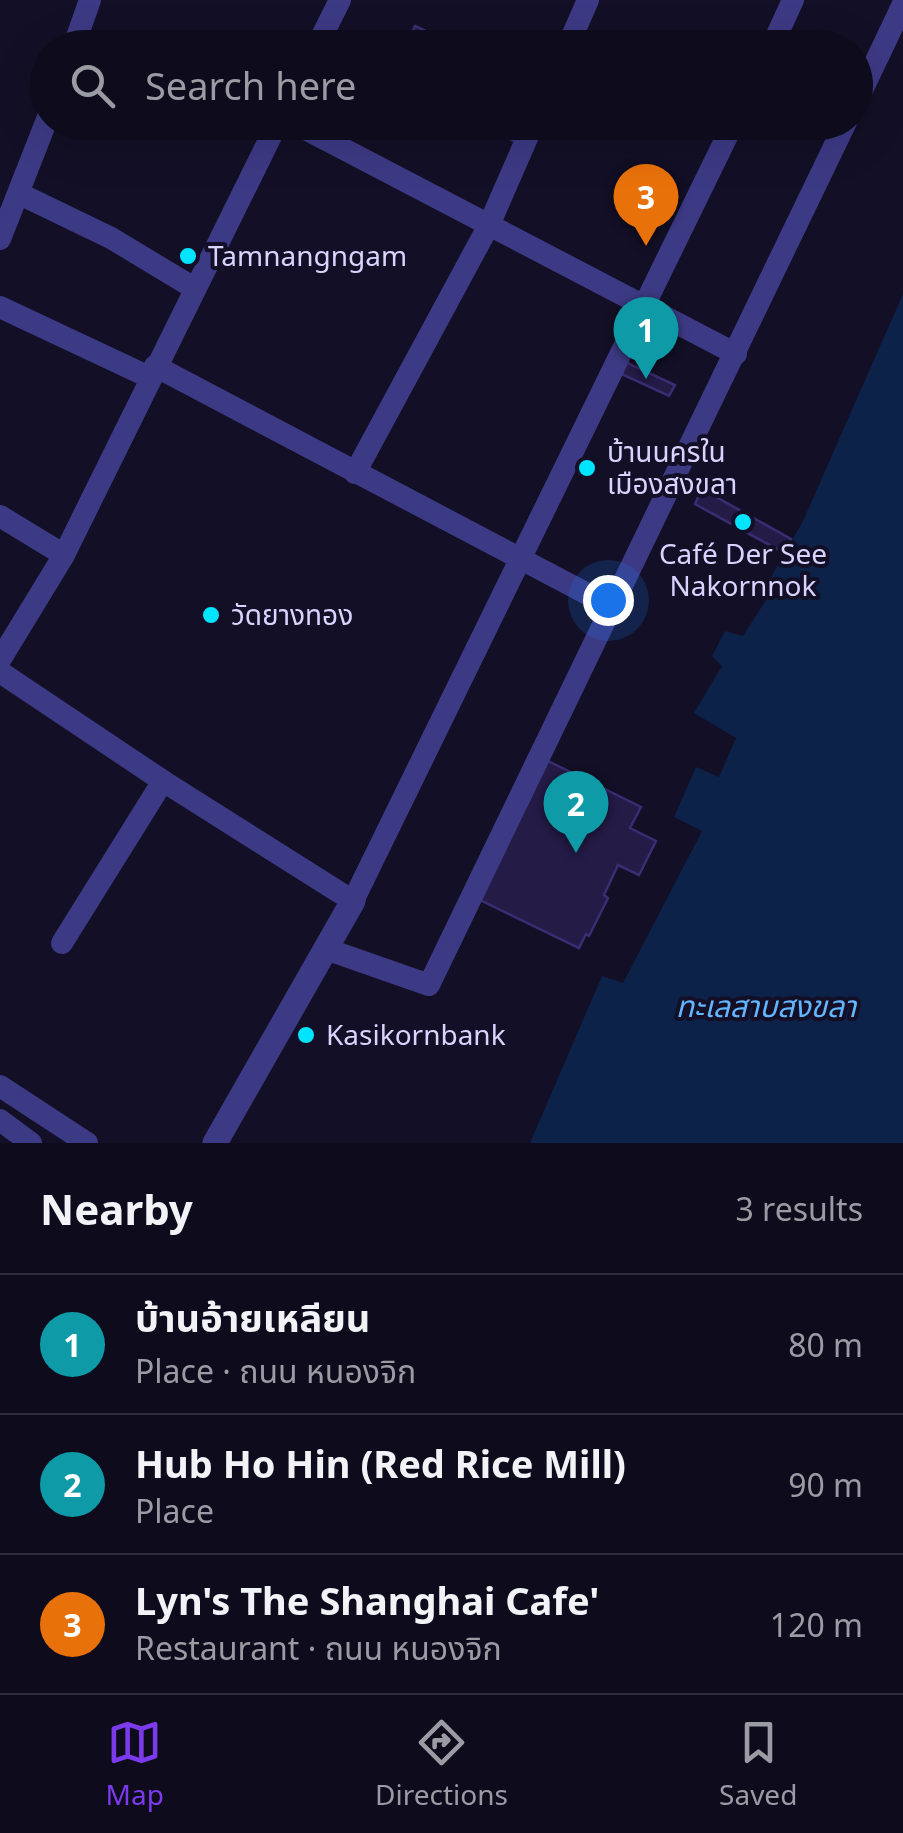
<!DOCTYPE html>
<meta charset="utf-8">
<style>
body{margin:0;font-family:"Noto Sans","Noto Sans Thai",sans-serif;background:#1c1929;color:#f1f3f6}
.you{position:absolute;left:608px;top:600px;width:35px;height:35px;margin:-25px;border:8px solid #fff;border-radius:50%;background:#1a73e8;box-shadow:0 0 0 15px #1a73e833}
.badge{display:grid;place-items:center;width:65px;height:65px;border-radius:50%;background:#7c3aed;color:#fff;font-size:32px;font-weight:700}
.pin{position:absolute;translate:-50% -82px;filter:drop-shadow(0 2px 5px #0008)}
.pin::after{content:'';position:absolute;top:52px;width:35px;height:30px;background:inherit;clip-path:polygon(0 0,100% 0,50% 100%)}
.list{margin:0;padding:0;list-style:none}
h2{display:flex;justify-content:space-between;align-items:center;height:130px;margin:0;padding:0 40px;font-size:42px}
h2 small{font-size:32px;font-weight:400;color:#9b9ba3}
.list li{display:grid;grid-template-columns:65px 1fr auto;gap:30px;align-items:center;box-sizing:border-box;height:140px;padding:0 40px;border-top:2px solid #2e2b3b}
.list b{display:block;font-size:38px;white-space:nowrap}
.list p{margin:0;font-size:32px;white-space:nowrap;color:#9b9ba3}
.list em{font-size:32px;font-style:normal;color:#9b9ba3}
.icon{flex:none;width:55px;height:55px;fill:none;stroke:currentColor;stroke-width:2;stroke-linecap:round;stroke-linejoin:round}
.map{position:relative;flex:none;width:903px;height:1143px;overflow:hidden}
.search{position:absolute;background:#0e0b1c;box-shadow:0 10px 40px #0002;left:30px;right:30px;top:30px;height:110px;display:flex;align-items:center;gap:25px;box-sizing:border-box;padding:0 35px;border-radius:55px;color:#9b9ba3;font-size:38px}
.sheet{height:550px;background:#0e0b1c}
nav{display:flex;justify-content:space-around;align-items:center;box-sizing:border-box;height:140px;border-top:2px solid #2e2b3b;background:#0e0b1c;font-size:28px;color:#9b9ba3}
nav a{display:grid;justify-items:center;gap:5px}
nav .on{color:#7c3aed}
.map>svg:first-child{display:block}
.water{fill:#0c2248}
.building{fill:#241b47;stroke:#3b2d73;stroke-width:2.5}
.lines{fill:none;stroke-linecap:round;stroke-linejoin:round}
.minor{stroke:#3d3a85;stroke-width:22}
.tertiary{stroke:#3d3a85;stroke-width:25}
.poi-dot{fill:#00e5ff;stroke:#130f26;stroke-width:4}
.labels{text-anchor:middle;stroke-width:8;stroke-linejoin:round;paint-order:stroke}
.poi-label{font-size:28px;fill:#d9d4ff;stroke:#130f26;text-anchor:start}
.water-label{font-size:30px;font-style:italic;fill:#62b6ff;stroke:#130f26}
</style>
<div class="map">
<svg width="903" height="1143" viewBox="0 0 903 1143">
<rect width="100%" height="100%" fill="#130f26"/>
<polygon class="water" points="903,294 903,1143 530,1143 602,976 623,983 702,831 674,817 696,767 719,777 736,738 694,713 722,666 712,656 725,631 743,636 777,583 771,577 803,521"/>
<g class="building">
<polygon points="415,26 462,48 405,48"/>
<polygon points="474,122 527,122 518,143"/>
<polygon points="623,361 675,385 669,396 617,372"/>
<polygon points="702,489 791,539 784,553 695,504"/>
<polygon points="548,761 641,807 630,828 656,841 639,875 618,865 604,895 608,898 589,936 586,934 579,948 480,900"/>
</g>
<g class="lines">
<g class="minor">
<polyline points="73,48 90,0"/>
<polyline points="316,48 340,0"/>
<polyline points="567,48 588,0"/>
<polyline points="771,48 793,0"/>
<polyline points="856,103 903,4"/>
<polyline points="292,122 736,354"/>
<polyline points="20,194 111,238 194,288"/>
<polyline points="0,239 48,117"/>
<polyline points="0,307 149,377"/>
<polyline points="155,366 614,608"/>
<polyline points="355,473 489,225 534,122"/>
<polyline points="0,516 64,555"/>
<polyline points="0,660 64,555 278,122"/>
<polyline points="0,672 163,781 353,901 734,122"/>
<polyline points="62,943 163,781"/>
<polyline points="326,949 429,985 846,122"/>
<polyline points="0,1086 87,1143"/>
<polyline points="0,1120 31,1143"/>
</g>
<polyline class="tertiary" points="215,1143 353,901"/>
</g>
<g class="poi-dot">
<circle cx="188" cy="256" r="10"/>
<circle cx="587" cy="468" r="10"/>
<circle cx="743" cy="522" r="10"/>
<circle cx="211" cy="615" r="10"/>
<circle cx="306" cy="1035" r="10"/>
</g>
<g class="labels">
<g class="poi-label">
<text x="208" y="266">Tamnangngam</text>
<text x="607" y="462">บ้านนครใน<tspan x="607" dy="32">เมืองสงขลา</tspan></text>
<text x="743" y="564" text-anchor="middle">Café Der See<tspan x="743" dy="32">Nakornnok</tspan></text>
<text x="231" y="625">วัดยางทอง</text>
<text x="326" y="1045">Kasikornbank</text>
</g>
<g class="water-label">
<text x="766" y="1017">ทะเลสาบสงขลา</text>
</g>
</g>
</svg>
<div class="you"></div>
<div class="pin badge" style="left:646px;top:379px;background:#0f9aa8">1</div>
<div class="pin badge" style="left:576px;top:853px;background:#0f9aa8">2</div>
<div class="pin badge" style="left:646px;top:246px;background:#e8710a">3</div>
<div class="search"><svg class="icon" aria-label="search" viewBox="0 0 24 24"><circle cx="10" cy="10" r="6"/><path d="M15 15l6 6"/></svg>Search here</div>
</div>
<section class="sheet">
<h2>Nearby<small>3 results</small></h2>
<ul class="list">
<li><span class="badge" style="background:#0f9aa8">1</span><div><b>บ้านอ้ายเหลียน</b><p>Place · ถนน หนองจิก</p></div><em>80 m</em></li>
<li><span class="badge" style="background:#0f9aa8">2</span><div><b>Hub Ho Hin (Red Rice Mill)</b><p>Place</p></div><em>90 m</em></li>
<li><span class="badge" style="background:#e8710a">3</span><div><b>Lyn's The Shanghai Cafe'</b><p>Restaurant · ถนน หนองจิก</p></div><em>120 m</em></li>
</ul>
</section>
<nav>
<a class="on"><svg class="icon" aria-label="map" viewBox="0 0 24 24"><path d="M3 6l6-2 6 2 6-2v14l-6 2-6-2-6 2zM9 4v14M15 6v14"/></svg>Map</a>
<a><svg class="icon" aria-label="directions" viewBox="0 0 24 24"><path d="M12 3l9 9-9 9-9-9zM9 14v-3h6M13 9l2 2-2 2"/></svg>Directions</a>
<a><svg class="icon" aria-label="saved" viewBox="0 0 24 24"><path d="M7 4h10v16l-5-4-5 4z"/></svg>Saved</a>
</nav>
